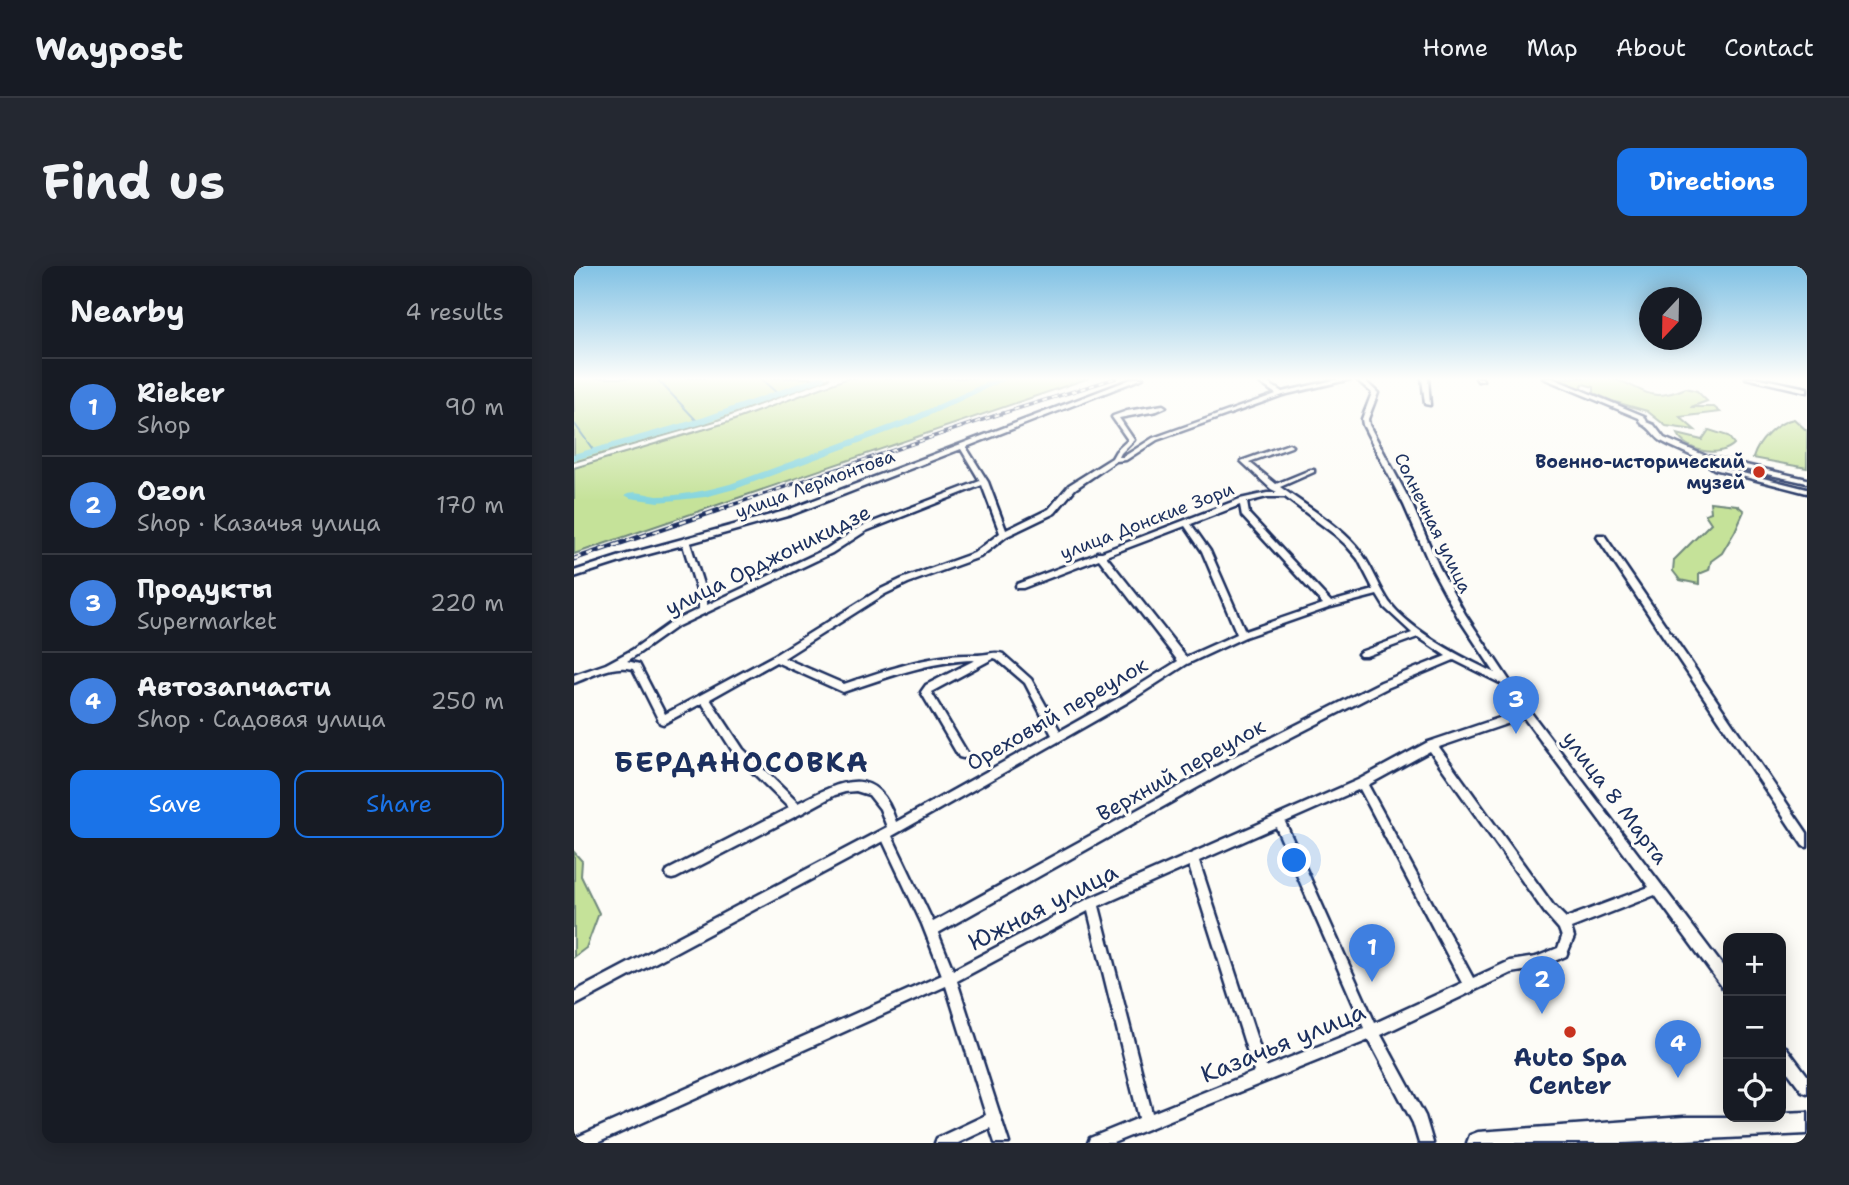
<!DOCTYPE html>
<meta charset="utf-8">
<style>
body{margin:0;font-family:"Shantell Sans",sans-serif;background:#242831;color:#f1f3f6}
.controls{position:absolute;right:21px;bottom:21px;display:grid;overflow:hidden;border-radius:14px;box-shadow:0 4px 18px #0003}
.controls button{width:63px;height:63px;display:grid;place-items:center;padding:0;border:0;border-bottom:2px solid #363941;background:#171b24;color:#f1f3f6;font:35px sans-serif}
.compass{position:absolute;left:1065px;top:21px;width:63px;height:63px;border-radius:50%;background:#171b24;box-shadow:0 4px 18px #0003;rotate:202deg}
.you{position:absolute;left:721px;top:595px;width:24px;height:24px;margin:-18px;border:5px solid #fff;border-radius:50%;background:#1a73e8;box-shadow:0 0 0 10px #1a73e833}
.badge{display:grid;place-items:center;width:46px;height:46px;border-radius:50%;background:#1a73e8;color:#fff;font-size:23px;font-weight:700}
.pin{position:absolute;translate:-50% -58px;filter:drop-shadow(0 2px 4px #0008)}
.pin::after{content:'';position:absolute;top:37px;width:24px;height:21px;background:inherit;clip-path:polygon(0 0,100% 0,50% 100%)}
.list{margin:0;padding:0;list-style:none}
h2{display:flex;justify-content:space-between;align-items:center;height:91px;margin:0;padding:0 28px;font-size:30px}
h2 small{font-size:23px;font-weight:400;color:#9ea1a6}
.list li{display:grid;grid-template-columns:46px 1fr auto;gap:21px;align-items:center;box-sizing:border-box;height:98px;padding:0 28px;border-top:2px solid #363941}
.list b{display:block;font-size:26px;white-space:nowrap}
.list p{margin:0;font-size:23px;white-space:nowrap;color:#9ea1a6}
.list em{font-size:23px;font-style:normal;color:#9ea1a6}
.actions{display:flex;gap:14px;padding:21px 28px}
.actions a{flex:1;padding:16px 0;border:2px solid #1a73e8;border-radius:14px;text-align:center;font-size:24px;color:#1a73e8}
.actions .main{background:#1a73e8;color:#fff}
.icon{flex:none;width:38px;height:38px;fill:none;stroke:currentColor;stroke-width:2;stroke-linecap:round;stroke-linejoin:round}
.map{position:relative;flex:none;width:1233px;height:877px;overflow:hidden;border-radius:14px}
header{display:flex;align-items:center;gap:42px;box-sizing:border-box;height:98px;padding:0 35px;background:#171b24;border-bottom:2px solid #363941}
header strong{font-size:33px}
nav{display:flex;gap:38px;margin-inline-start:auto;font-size:24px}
.intro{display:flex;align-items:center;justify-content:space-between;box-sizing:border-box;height:168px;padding:0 42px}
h1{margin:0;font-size:49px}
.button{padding:18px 32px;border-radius:14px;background:#1a73e8;color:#fff;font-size:24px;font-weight:700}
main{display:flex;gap:42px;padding:0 42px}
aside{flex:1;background:#171b24;border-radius:14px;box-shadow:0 4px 18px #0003}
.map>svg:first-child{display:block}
.green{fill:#c5e299;stroke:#70887c;stroke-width:2}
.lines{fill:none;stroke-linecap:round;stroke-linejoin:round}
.stream{stroke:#5a92aa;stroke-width:2}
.canal{stroke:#84d4dd;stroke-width:6}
.river{fill:#84d4dd;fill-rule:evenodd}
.street-casing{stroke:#1b2f5e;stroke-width:5}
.secondary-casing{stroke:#1b2f5e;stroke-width:5}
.street{fill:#fdfcf7;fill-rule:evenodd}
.secondary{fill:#fdfcf7;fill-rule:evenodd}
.rail-far1-casing{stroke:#1b2f5e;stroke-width:3.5}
.rail-casing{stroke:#1b2f5e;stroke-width:5}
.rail-far1{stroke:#fdfcf7;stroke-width:2;stroke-dasharray:5;stroke-linecap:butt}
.rail{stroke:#fdfcf7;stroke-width:2.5;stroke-dasharray:7;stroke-linecap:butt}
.poi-dot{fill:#c8321e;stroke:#fdfcf7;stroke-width:2.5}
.labels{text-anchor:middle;stroke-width:6;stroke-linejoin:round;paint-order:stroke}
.far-poi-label{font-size:18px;font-weight:bold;fill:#1b2f5e;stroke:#fdfcf7;text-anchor:end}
.far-street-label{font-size:18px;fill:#1b2f5e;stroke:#fdfcf7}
.street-label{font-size:21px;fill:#1b2f5e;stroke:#fdfcf7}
.near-street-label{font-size:24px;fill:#1b2f5e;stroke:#fdfcf7}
.near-poi-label{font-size:24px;font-weight:bold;fill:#1b2f5e;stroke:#fdfcf7}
.district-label{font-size:28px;font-weight:bold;letter-spacing:2px;fill:#1b2f5e;stroke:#fdfcf7}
</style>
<header>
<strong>Waypost</strong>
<nav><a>Home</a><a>Map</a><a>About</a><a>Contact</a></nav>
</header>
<div class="intro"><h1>Find us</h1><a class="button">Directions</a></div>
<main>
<aside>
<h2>Nearby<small>4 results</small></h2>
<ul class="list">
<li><span class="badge" style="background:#3f7fe0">1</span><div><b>Rieker</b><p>Shop</p></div><em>90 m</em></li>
<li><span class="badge" style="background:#3f7fe0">2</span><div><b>Ozon</b><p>Shop · Казачья улица</p></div><em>170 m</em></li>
<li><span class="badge" style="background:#3f7fe0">3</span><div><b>Продукты</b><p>Supermarket</p></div><em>220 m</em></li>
<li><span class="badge" style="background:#3f7fe0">4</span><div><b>Автозапчасти</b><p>Shop · Садовая улица</p></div><em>250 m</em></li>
</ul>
<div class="actions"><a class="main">Save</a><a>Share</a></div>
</aside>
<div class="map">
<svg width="1233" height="877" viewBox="0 0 1233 877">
<rect width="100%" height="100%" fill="#fdfcf7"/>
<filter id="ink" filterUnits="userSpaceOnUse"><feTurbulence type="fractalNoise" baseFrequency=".0143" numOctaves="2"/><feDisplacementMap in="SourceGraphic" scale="14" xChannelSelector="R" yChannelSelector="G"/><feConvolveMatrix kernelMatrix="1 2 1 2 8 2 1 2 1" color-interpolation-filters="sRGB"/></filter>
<g filter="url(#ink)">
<g class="green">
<polygon points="0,112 256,112 141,155 0,196"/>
<polygon points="274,112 515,112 0,288 0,202 155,156"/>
<path d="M 978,112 C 996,112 1016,110 1034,112 C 1070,118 1069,140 1112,122 L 1123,125 L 1133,135 L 1117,141 L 1140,141 L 1146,146 L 1106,151 L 1121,164 L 1092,160 L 1073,145 L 1038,135 L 1020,127 L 1020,121 L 1009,118 L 1007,122 Z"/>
<path d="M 1220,153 L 1233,165 L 1233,202 L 1179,192 C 1184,175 1203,156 1220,153 Z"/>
<path d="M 1135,164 L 1154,170 L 1160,178 C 1146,192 1112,186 1103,168 L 1128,174 Z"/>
<polygon points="1136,236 1163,239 1170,245 1161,265 1148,287 1137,295 1135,304 1125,308 1125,318 1106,314 1099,305 1100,294 1137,257 1131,248 1137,246"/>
<polygon points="0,586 8,595 7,610 25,647 12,682 0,691"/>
</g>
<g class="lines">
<g class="stream">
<polyline points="82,112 124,156"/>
<polyline points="186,112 204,128"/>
<polyline points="0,157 20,185"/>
</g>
<polyline class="canal" points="0,191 128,155 248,112"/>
<path class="river" d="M 422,112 L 435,112 L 339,157 L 164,222 L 131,231 L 84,236 L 56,232 L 51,229 C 60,223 73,229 83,230 C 108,230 133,224 156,218 L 333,153 Z"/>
<defs>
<g id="street">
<path d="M 560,112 L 569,112 L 392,181 L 414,216 L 432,264 L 475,243 L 495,219 L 538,192 L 542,185 L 554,174 L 538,151 L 539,150 L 553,145 L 589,139 L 592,141 L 583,145 L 545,152 L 560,174 L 547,187 L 545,191 L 549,191 L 579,172 L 702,128 L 679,112 L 686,112 L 708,126 L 769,112 L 781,112 L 709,129 L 583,174 L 552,194 L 542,195 L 501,223 L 481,247 L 433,270 L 406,291 L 334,317 L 311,328 L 210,392 L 270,418 C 304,407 339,394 375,390 C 388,388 402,390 413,388 C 420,387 422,386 429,388 L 457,413 L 486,465 L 548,430 L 604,395 L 525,293 L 449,322 L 443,322 L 442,320 L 443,318 L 522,288 L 523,286 L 528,286 L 666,233 L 693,227 L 705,227 L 697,223 L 667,195 L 715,178 L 718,180 L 717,181 L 675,196 L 702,218 L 736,204 L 740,204 L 740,206 L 706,221 C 732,240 762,257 782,280 C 797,297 803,318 815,336 C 838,366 887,391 921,407 L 884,351 L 857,301 L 830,239 L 789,159 L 788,153 L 798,127 L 781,112 L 788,112 L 804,127 L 794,153 L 795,159 L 838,239 L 865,301 L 891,348 L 955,444 L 1154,707 L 1154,723 L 1149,722 L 1081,629 L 997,662 L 1000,671 L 992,690 L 962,703 L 937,707 L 807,769 L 851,850 L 859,877 L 845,877 L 839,857 L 795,774 L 539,877 L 514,877 L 516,872 L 565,852 L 514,645 L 383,715 L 435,877 L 421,877 L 416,862 L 384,877 L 361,877 L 363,872 L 412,849 L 372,720 L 23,877 L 0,877 L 1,872 L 368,709 L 348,658 L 309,575 L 0,740 L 0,726 L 313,561 L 306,543 L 295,529 L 282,525 L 271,526 L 261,529 L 228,547 L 102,612 L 98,613 L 94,612 L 92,608 L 94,604 L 215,542 L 161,489 L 128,437 L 89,458 L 86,457 L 59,403 C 38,398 19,410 0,417 L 0,409 L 32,398 L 58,384 L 96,357 L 125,343 L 125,331 L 109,279 L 56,293 L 0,311 L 0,305 L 50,289 L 211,245 ZM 387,183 L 406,215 L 286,261 L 252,283 L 133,339 L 133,331 L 116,277 L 217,249 ZM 408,219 L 426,267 L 400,287 L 328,313 L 305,324 L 199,390 L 91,448 L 65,398 L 53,395 L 64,388 L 102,361 L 258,287 L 292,265 ZM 693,231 L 711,231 L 760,268 L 772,279 L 784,293 L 800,324 L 757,336 L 675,248 L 673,236 ZM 666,239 L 668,250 L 749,338 L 671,365 L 636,285 L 617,258 ZM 611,260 L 628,285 L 663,368 L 612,391 L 532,290 ZM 803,329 L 811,342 L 838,367 L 786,386 L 784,388 L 786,390 L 792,390 L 844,371 L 872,390 L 807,416 L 661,490 L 359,656 L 318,570 L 554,436 L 613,398 L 671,371 L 757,341 ZM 420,392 L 423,393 L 451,417 L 478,469 L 322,556 C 303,496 267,515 224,537 L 169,483 L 136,433 L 202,396 L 269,426 C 312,412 355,395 401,394 L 352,419 L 347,426 L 385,491 L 389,492 L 393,491 L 394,488 L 357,426 ZM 880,394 L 928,418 L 946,445 L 854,476 L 784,514 L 514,633 L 379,704 L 364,667 L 669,496 L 813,422 ZM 950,452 L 1075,621 L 992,652 L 979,639 L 865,481 ZM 856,485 L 971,647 L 985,663 L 988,671 L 984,682 L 962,691 L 936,695 L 899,712 L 794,519 ZM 786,523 L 888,717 L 801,757 L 711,556 ZM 702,561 L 790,762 L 692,801 L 625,595 ZM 615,600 L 680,806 L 578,847 L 525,640 Z"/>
<polygon points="848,112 854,112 856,139 851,138"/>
<polygon points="902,112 908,112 909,114 904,115"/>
<path d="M 969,112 L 978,112 L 1070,150 L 1073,156 L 1080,159 L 1090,172 L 1132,190 L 1233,213 L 1233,217 L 1139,196 L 1144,201 L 1233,223 L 1233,227 L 1140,203 C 1124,190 1107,186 1089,176 C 1080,171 1078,162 1068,158 L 1065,152 Z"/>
<polygon points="1172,112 1185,112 1233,122 1233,126"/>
<polygon points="1024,269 1030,269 1233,567 1233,581 1229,580 1023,271"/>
<polygon points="1207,779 1212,781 1233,809 1233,827 1228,825 1207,797"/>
</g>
<polygon id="secondary" points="1233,846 1233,868 1050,877 893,877 896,869 904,866 1110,851 1207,851 1207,847"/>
</defs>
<use href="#street" class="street-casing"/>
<use href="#secondary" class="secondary-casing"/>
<use href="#street" class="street"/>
<use href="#secondary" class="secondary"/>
<defs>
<polyline id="rail-far1" points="146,243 420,150 542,112"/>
<polyline id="rail" points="0,293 151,242"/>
</defs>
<use href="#rail-far1" class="rail-far1-casing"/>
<use href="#rail" class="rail-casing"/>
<use href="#rail-far1" class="rail-far1"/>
<use href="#rail" class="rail"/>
</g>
</g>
<linearGradient id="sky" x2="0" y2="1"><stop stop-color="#80c1e4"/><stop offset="0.48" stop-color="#fefefb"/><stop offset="1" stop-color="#fefefb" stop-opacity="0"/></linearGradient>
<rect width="1233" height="235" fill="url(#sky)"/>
<g class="poi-dot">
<circle cx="1185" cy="206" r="7"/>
<circle cx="996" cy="766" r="7"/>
</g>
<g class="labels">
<g class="far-poi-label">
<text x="1171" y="202">Военно-исторический<tspan x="1171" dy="21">музей</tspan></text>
</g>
<g class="far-street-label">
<text transform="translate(241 218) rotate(-20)" y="6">улица Лермонтова</text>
<text transform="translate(573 255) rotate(-21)" y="6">улица Донские Зори</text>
<text transform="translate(859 257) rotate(64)" y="6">Солнечная улица</text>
</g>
<g class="street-label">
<text transform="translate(194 294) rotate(-26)" y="7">улица Орджоникидзе</text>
<text transform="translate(483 448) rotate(-30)" y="7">Ореховый переулок</text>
<text transform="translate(607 504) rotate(-29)" y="7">Верхний переулок</text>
<text transform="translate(1041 532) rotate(53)" y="7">улица 8 Марта</text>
</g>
<g class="near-street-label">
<text transform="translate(469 641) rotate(-27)" y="8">Южная улица</text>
<text transform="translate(709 777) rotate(-22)" y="8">Казачья улица</text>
</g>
<g class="near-poi-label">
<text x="996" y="800">Auto Spa<tspan x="996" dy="28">Center</tspan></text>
</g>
<g class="district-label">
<text x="168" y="506">БЕРДАНОСОВКА</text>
</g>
</g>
</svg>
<div class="controls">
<button>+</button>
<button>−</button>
<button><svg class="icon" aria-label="locate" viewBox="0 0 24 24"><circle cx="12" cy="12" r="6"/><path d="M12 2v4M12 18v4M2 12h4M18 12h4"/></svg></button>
</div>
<svg class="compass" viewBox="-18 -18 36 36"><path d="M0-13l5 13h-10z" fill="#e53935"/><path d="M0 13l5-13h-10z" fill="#9ea1a6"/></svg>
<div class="you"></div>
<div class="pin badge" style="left:798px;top:716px;background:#3f7fe0">1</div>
<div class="pin badge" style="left:968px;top:748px;background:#3f7fe0">2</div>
<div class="pin badge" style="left:942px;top:468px;background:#3f7fe0">3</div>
<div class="pin badge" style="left:1104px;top:812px;background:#3f7fe0">4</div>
</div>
</main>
